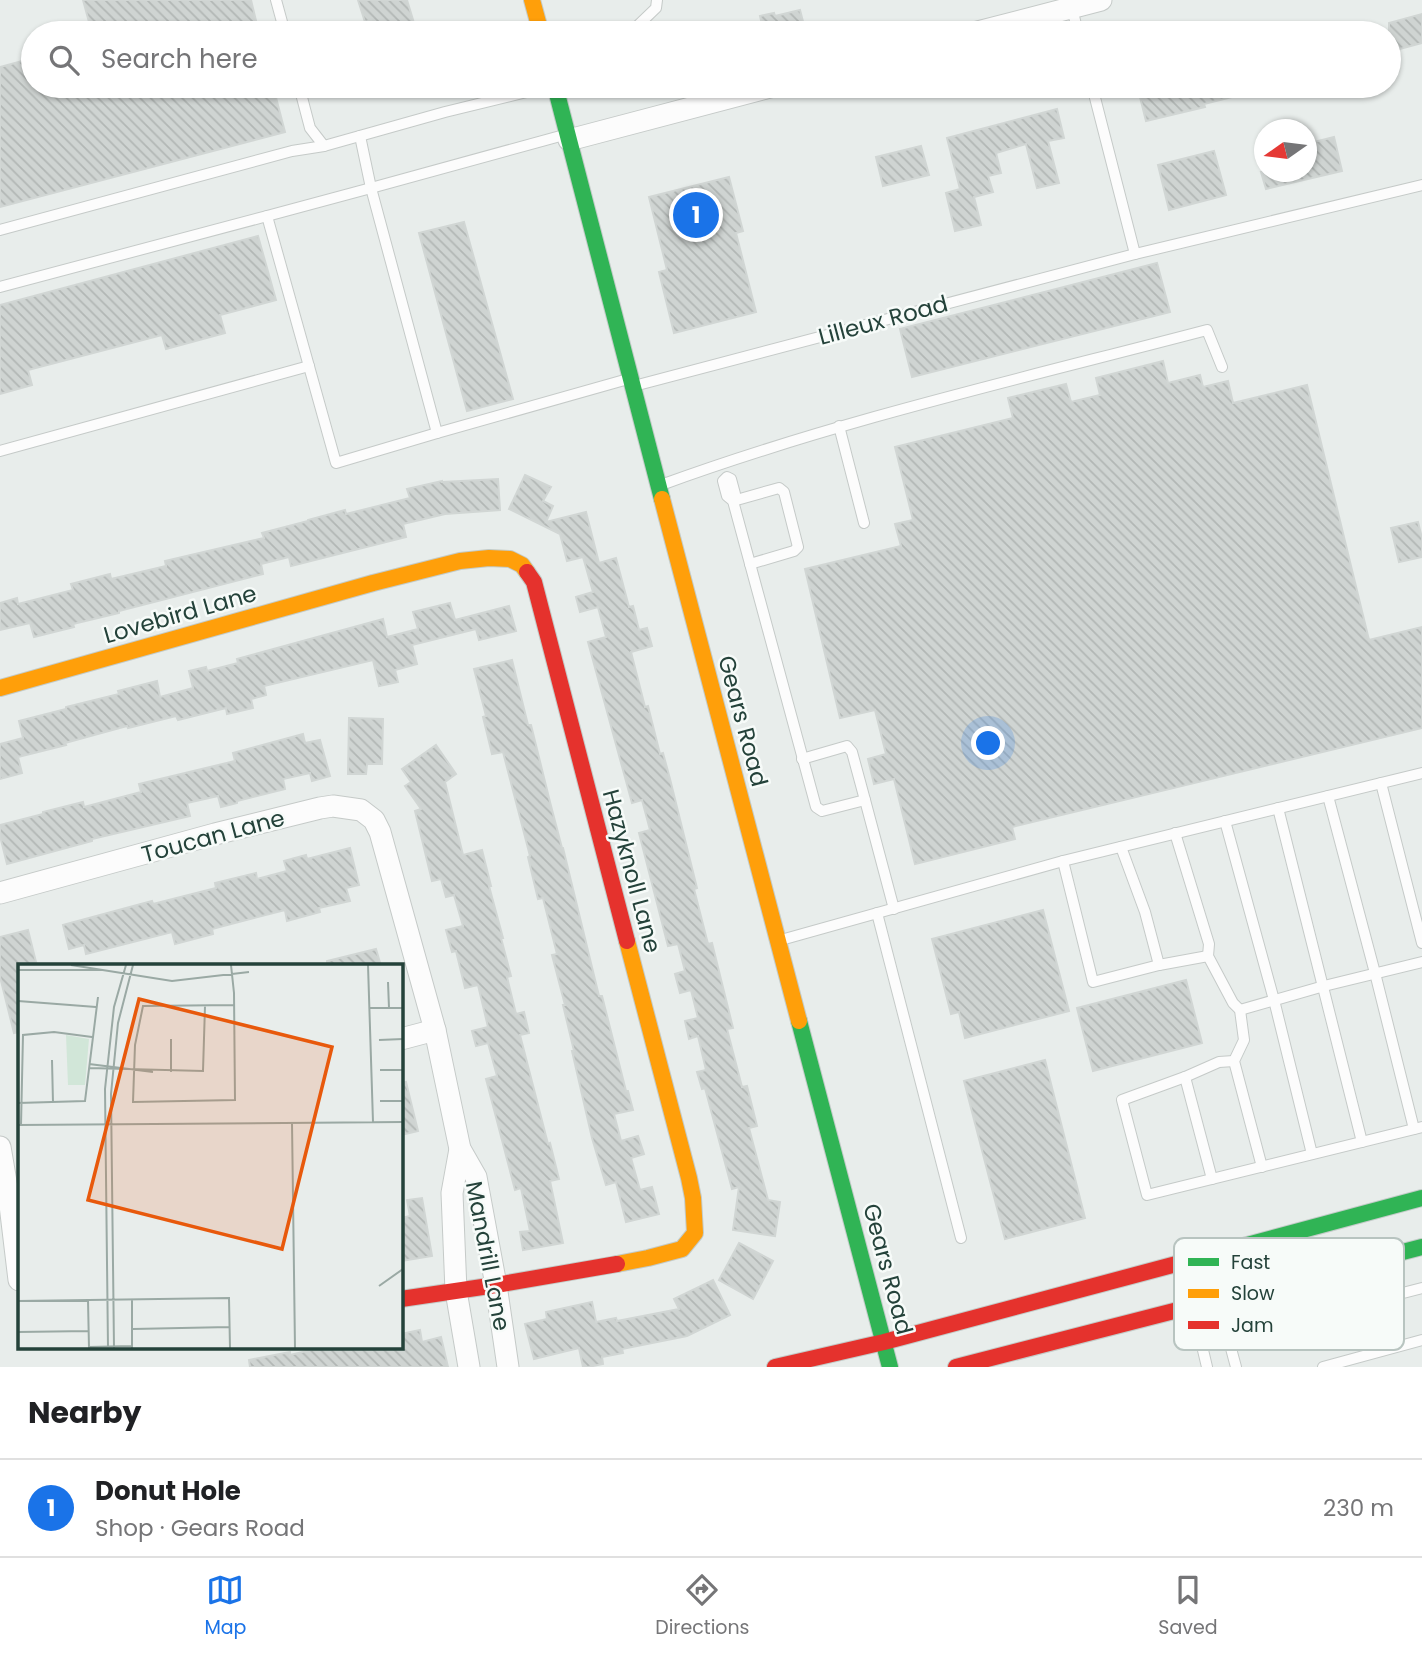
<!DOCTYPE html>
<meta charset="utf-8">
<style>
body{margin:0;font-family:Poppins,sans-serif;background:#f6f6f6;color:#202124}
.compass{position:absolute;left:1254px;top:119px;width:63px;height:63px;border-radius:50%;background:#fff;box-shadow:0 2px 5px #0004;rotate:256deg}
.you{position:absolute;left:989px;top:744px;width:24px;height:24px;margin:-18px;border:5px solid #fff;border-radius:50%;background:#1a73e8;box-shadow:0 0 0 10px #1a73e833}
.badge{display:grid;place-items:center;width:46px;height:46px;border-radius:50%;background:#1a73e8;color:#fff;font-size:23px;font-weight:700}
.pin{position:absolute;translate:-50% -50%;border:4px solid #fff;box-shadow:0 2px 7px #0006}
.list{margin:0;padding:0;list-style:none}
h2{display:flex;justify-content:space-between;align-items:center;height:91px;margin:0;padding:0 28px;font-size:30px}
h2 small{font-size:23px;font-weight:400;color:#757577}
.list li{display:grid;grid-template-columns:46px 1fr auto;gap:21px;align-items:center;box-sizing:border-box;height:98px;padding:0 28px;border-top:2px solid #e0e0e0}
.list b{display:block;font-size:26px;white-space:nowrap}
.list p{margin:0;font-size:23px;white-space:nowrap;color:#757577}
.list em{font-size:23px;font-style:normal;color:#757577}
.icon{flex:none;width:38px;height:38px;fill:none;stroke:currentColor;stroke-width:2;stroke-linecap:round;stroke-linejoin:round}
.map{position:relative;flex:none;width:1422px;height:1367px;overflow:hidden}
.search{position:absolute;background:#fff;box-shadow:0 2px 5px #0004;left:21px;right:21px;top:21px;height:77px;display:flex;align-items:center;gap:18px;box-sizing:border-box;padding:0 24px;border-radius:38px;color:#757577;font-size:26px}
.sheet{height:189px;background:#fff}
nav{display:flex;justify-content:space-around;align-items:center;box-sizing:border-box;height:98px;border-top:2px solid #e0e0e0;background:#fff;font-size:19px;color:#757577}
nav a{display:grid;justify-items:center;gap:4px}
nav .on{color:#1a73e8}
.map>svg:first-child{display:block}
.building{fill:url(#building-back-hatch);stroke:#d1d6d4;stroke-width:2}
.lines{fill:none;stroke-linecap:round;stroke-linejoin:round}
.lane-casing{stroke:#c5cac8;stroke-width:12}
.street-casing{stroke:#c5cac8;stroke-width:23}
.fast-casing{stroke:#c3cbc8;stroke-width:18}
.slow-casing{stroke:#c3cbc8;stroke-width:18}
.jam-casing{stroke:#c3cbc8;stroke-width:18}
.lane{stroke:#fcfcfc;stroke-width:10}
.street{stroke:#fcfcfc;stroke-width:21}
.fast{stroke:#30b455;stroke-width:16}
.slow{stroke:#ff9f0a;stroke-width:16}
.jam{stroke:#e5322d;stroke-width:16}
.labels{text-anchor:middle;stroke-width:5;stroke-linejoin:round;paint-order:stroke}
.street-label{font-size:23px;fill:#24423a;stroke:#f7fbf9}
.inset-road{fill:none;stroke:#9aa9a4;stroke-width:2}
.view{fill:#e8590c;fill-opacity:0.15;stroke:#e8590c;stroke-width:3.5}
.inset-edge{fill:none;stroke:#24423a;stroke-width:3.5}
.key{fill:#f7fbf9;stroke:#b8c4c0;stroke-width:2}
.key-label{font-size:19px;fill:#24423a}
</style>
<div class="map">
<svg width="1422" height="1367" viewBox="0 0 1422 1367">
<defs>
<pattern id="building-back-hatch" width="6" height="6" patternUnits="userSpaceOnUse" patternTransform="scale(1.75)"><rect width="6" height="6" fill="#cfd4d2"/><path d="M-1 5l2 2M0 0l6 6M5-1l2 2" fill="none" stroke="#b2b7b5"/></pattern>
</defs>
<rect width="100%" height="100%" fill="#e8edeb"/>
<g class="building">
<polygon points="83,0 251,0 259,33 92,33"/>
<polygon points="358,0 407,0 417,33 375,33 371,20 365,22"/>
<polygon points="800,10 806,33 764,33 760,16 774,13 775,16"/>
<polygon points="1422,14 1422,43 1389,52 1389,23"/>
<polygon points="33,58 33,86 273,86 285,132 0,207 0,67"/>
<polygon points="1150,86 1256,86 1256,91 1204,104 1205,107 1146,121 1138,89"/>
<polygon points="1057,109 1064,138 1048,141 1059,183 1037,188 1026,144 996,153 1001,173 988,176 993,192 974,197 981,225 955,231 946,193 960,189 947,138"/>
<polygon points="1334,137 1342,171 1266,189 1261,172 1306,172 1306,144"/>
<polygon points="921,146 929,175 883,186 876,157"/>
<polygon points="1214,151 1226,195 1169,210 1158,165"/>
<polygon points="729,177 743,231 736,233 756,312 674,333 659,272 667,270 649,197"/>
<polygon points="464,222 513,399 467,411 419,233"/>
<polygon points="258,236 276,300 220,315 225,333 166,349 162,335 28,370 32,385 0,394 0,305"/>
<polygon points="1157,263 1170,312 912,377 900,329"/>
<polygon points="1163,361 1168,383 1200,375 1203,387 1228,381 1233,403 1307,385 1369,640 1422,627 1422,728 1012,827 1015,839 915,864 894,779 874,784 868,759 886,754 875,710 840,718 805,569 901,546 895,524 913,520 895,447 1013,418 1008,398 1066,384 1071,402 1100,395 1096,378"/>
<polygon points="525,475 551,487 543,501 553,506 546,522 586,512 599,563 616,558 629,607 633,606 639,630 647,628 652,646 631,652 645,707 648,706 660,754 663,753 670,779 697,888 694,889 708,944 712,943 733,1028 727,1029 742,1087 747,1086 757,1126 749,1128 768,1200 780,1202 775,1236 733,1230 739,1187 732,1189 705,1088 702,1089 697,1072 706,1070 698,1036 689,1039 685,1021 698,1018 691,990 680,993 675,974 685,971 678,944 668,946 639,833 650,830 642,800 632,803 588,642 606,637 598,607 580,612 576,597 593,592 583,557 567,561 560,534 509,509"/>
<polygon points="498,479 500,510 445,514 403,524 406,537 291,566 289,557 261,564 263,574 119,611 119,613 73,624 74,627 34,637 30,623 0,630 0,603 17,598 18,604 73,590 71,584 110,574 111,579 166,566 165,561 264,538 262,533 308,521 308,520 345,510 346,514 410,498 407,489 442,481 442,482"/>
<polygon points="1418,522 1422,538 1422,557 1399,562 1391,528"/>
<polygon points="450,603 455,620 509,606 516,631 479,640 476,629 412,645 417,664 395,670 398,682 379,686 373,660 264,686 266,695 251,699 253,708 227,714 226,708 178,720 176,716 128,728 127,726 65,743 66,745 18,757 22,773 0,779 0,744 23,738 19,721 66,709 66,707 119,694 118,691 157,681 160,697 193,688 189,671 206,667 207,671 238,663 237,659 383,619 387,637 418,629 413,612"/>
<polygon points="512,660 528,725 531,725 550,802 562,848 563,848 599,996 602,996 626,1091 628,1091 633,1110 614,1114 621,1141 638,1136 644,1154 631,1158 640,1190 652,1187 659,1214 626,1222 616,1182 606,1185 592,1138 572,1051 574,1051 563,1005 565,1005 552,955 557,954 543,898 538,899 528,857 530,856 503,752 492,754 483,717 486,716 474,669"/>
<polygon points="349,718 383,719 382,764 367,764 366,774 348,774"/>
<polygon points="303,734 305,743 320,740 330,776 312,781 310,773 283,779 285,789 237,801 237,803 221,807 218,796 187,803 190,816 92,839 92,841 7,864 0,836 0,825 43,814 43,812 83,802 84,807 141,792 139,784 235,761 233,753"/>
<polygon points="436,745 456,774 445,782 463,855 482,850 491,886 489,886 503,938 501,938 511,976 507,977 516,1014 524,1012 529,1033 520,1035 548,1144 550,1143 559,1179 550,1181 563,1243 523,1250 520,1232 530,1231 521,1188 515,1190 486,1079 497,1076 488,1043 476,1046 472,1031 488,1027 478,985 465,988 456,951 452,952 446,930 463,926 454,895 446,897 441,879 432,881 415,811 421,809 405,786 411,782 402,769"/>
<polygon points="350,848 359,885 346,888 350,901 319,908 320,912 287,921 285,910 212,929 213,934 175,944 172,932 86,954 84,945 69,949 63,925 152,901 153,904 216,888 215,883 256,873 257,879 287,871 284,861 306,855 307,859"/>
<polygon points="1043,910 1069,1011 965,1038 959,1012 951,1014 932,939"/>
<polygon points="28,930 37,966 19,966 19,1032 14,1033 0,977 0,937"/>
<polygon points="376,949 381,966 327,966 327,961"/>
<polygon points="1186,980 1202,1043 1093,1071 1077,1008"/>
<polygon points="1045,1060 1085,1218 1005,1239 964,1081"/>
<polygon points="406,1082 418,1131 401,1135 401,1083"/>
<polygon points="422,1198 432,1256 401,1261 401,1218 410,1216 407,1200"/>
<polygon points="739,1243 773,1261 753,1299 719,1280"/>
<polygon points="713,1280 730,1315 687,1336 622,1349 623,1353 602,1357 603,1364 588,1367 583,1367 579,1348 534,1359 525,1324 547,1319 546,1312 592,1302 596,1322 616,1318 617,1321 679,1309 674,1299"/>
<polygon points="420,1330 422,1342 441,1337 448,1367 250,1367 249,1360 290,1352 290,1355 319,1348 404,1348 401,1334"/>
</g>
<g class="lines">
<defs>
<g id="lane">
<polyline points="276,0 285,33"/>
<polyline points="1072,8 1078,33"/>
<polyline points="630,33 656,8 657,0"/>
<polyline points="299,86 310,128 324,146 445,112 551,86"/>
<polyline points="1092,86 1135,254 1422,185"/>
<polyline points="564,135 371,188 437,433 628,379"/>
<polyline points="360,136 371,188 267,216 336,463 437,433"/>
<polyline points="0,230 292,151 324,146"/>
<polyline points="0,287 267,216"/>
<polyline points="634,386 1135,254"/>
<polyline points="839,426 864,523"/>
<polyline points="0,451 309,366"/>
<path d="M 661,485 C 839,420 1024,378 1207,330 L 1222,367"/>
<polyline points="733,501 727,496 723,481 727,477 731,479 735,494 733,501 816,807 822,811 865,800 894,909"/>
<polyline points="733,501 779,488 784,492 798,547 794,551 750,564"/>
<polyline points="802,759 847,746 852,752 865,800"/>
<polyline points="1381,783 1422,943"/>
<polyline points="1328,796 1375,973 1414,1129"/>
<polyline points="1278,808 1362,1142"/>
<polyline points="1225,821 1274,1000 1312,1154"/>
<polyline points="1175,833 1209,944 1208,956 1233,1003 1240,1010 1244,1040 1234,1061 1262,1167"/>
<polyline points="1121,847 1145,912 1159,965"/>
<polyline points="1063,861 1093,982 1159,965 1208,956"/>
<polyline points="877,913 961,1238"/>
<polyline points="781,940 1063,861 1422,773"/>
<polyline points="1240,1010 1324,986 1422,962"/>
<polyline points="1234,1061 1219,1062 1185,1077 1122,1100 1147,1195 1422,1127"/>
<polyline points="1185,1077 1212,1179"/>
<polyline points="1193,1308 1207,1367"/>
<polyline points="1236,1367 1229,1341 1235,1336 1422,1288"/>
<polyline points="1323,1367 1422,1340"/>
</g>
<g id="street">
<polyline points="974,33 1101,0"/>
<polyline points="569,140 774,86"/>
<polyline points="0,893 215,834 320,808 333,806 361,810 374,820 380,832 435,1030 460,1149 476,1177 496,1285 508,1367"/>
<polyline points="401,1039 435,1030"/>
<polyline points="0,1147 10,1205 19,1280"/>
<polyline points="460,1149 452,1193 456,1291 469,1367"/>
</g>
<g id="fast">
<polyline points="555,86 662,499"/>
<polyline points="799,1021 890,1367"/>
<polyline points="1180,1263 1422,1198"/>
<polyline points="1252,1291 1422,1247"/>
</g>
<g id="slow">
<polyline points="532,0 541,33"/>
<polyline points="662,499 799,1021"/>
<polyline points="0,688 373,583 460,561 489,558 510,559 522,565 527,572"/>
<polyline points="617,1264 648,1258 682,1249 695,1233 693,1198 689,1178 627,941"/>
</g>
<g id="jam">
<polyline points="527,572 534,582 627,941"/>
<polyline points="401,1299 496,1285 617,1264"/>
<polyline points="775,1367 884,1342 1180,1263"/>
<polyline points="956,1367 1252,1291"/>
</g>
</defs>
<use href="#lane" class="lane-casing"/>
<use href="#street" class="street-casing"/>
<use href="#fast" class="fast-casing"/>
<use href="#slow" class="slow-casing"/>
<use href="#jam" class="jam-casing"/>
<use href="#lane" class="lane"/>
<use href="#street" class="street"/>
<use href="#fast" class="fast"/>
<use href="#slow" class="slow"/>
<use href="#jam" class="jam"/>
</g>
<g class="labels">
<g class="street-label">
<text transform="translate(883 320) rotate(-15)" y="8">Lilleux Road</text>
<text transform="translate(180 614) rotate(-16)" y="8">Lovebird Lane</text>
<text transform="translate(743 721) rotate(75)" y="8">Gears Road</text>
<text transform="translate(213 836) rotate(-15)" y="8">Toucan Lane</text>
<text transform="translate(632 871) rotate(75)" y="8">Hazyknoll Lane</text>
<text transform="translate(488 1256) rotate(79)" y="8">Mandrill Lane</text>
<text transform="translate(888 1269) rotate(75)" y="8">Gears Road</text>
</g>
</g>
<g transform="translate(18 964)">
<rect width="385" height="385" fill="#e8edeb"/>
<path d="M 48,71 L 71,75 L 67,121 L 50,121 Z" fill="#d1e6d8"/>
<path class="inset-road" d="M 53,1 L 154,17 L 231,8M 213,1 L 216,29 L 217,136 L 115,138 L 117,81 L 125,42 L 216,41M 350,1 L 355,158M 0,6 L 82,6M 370,18 L 371,44M 0,37 L 78,43M 352,44 L 385,44M 153,75 L 153,108M 361,76 L 385,75M 34,96 L 35,139M 71,100 L 135,108M 71,104 L 185,107 L 187,42M 362,106 L 385,106M 362,137 L 385,137M 0,139 L 67,137 L 80,33M 274,159 L 277,384M 0,161 L 385,158M 3,161 L 5,71 L 36,68 L 74,73M 361,322 L 385,305M 70,336 L 71,384M 114,336 L 114,384M 0,337 L 211,334 L 212,384M 115,365 L 212,363M 0,368 L 71,367M 71,383 L 114,382M 90,384 L 87,125 L 96,43 L 108,1M 96,384 L 93,130 L 100,59 L 115,1"/>
<path class="view" d="M 121,35 L 314,83 L 264,285 L 70,236 Z"/>
<rect width="385" height="385" class="inset-edge"/>
</g>
<rect x="1174" y="1238" width="230" height="112" rx="10" class="key"/>
<rect x="1188" y="1258" width="31" height="8" fill="#30b455"/>
<rect x="1188" y="1289" width="31" height="9" fill="#ff9f0a"/>
<rect x="1188" y="1321" width="31" height="8" fill="#e5322d"/>
<g class="key-label">
<text x="1231" y="1269">Fast</text>
<text x="1231" y="1300">Slow</text>
<text x="1231" y="1332">Jam</text>
</g>
</svg>
<svg class="compass" viewBox="-18 -18 36 36"><path d="M0-13l5 13h-10z" fill="#e53935"/><path d="M0 13l5-13h-10z" fill="#757577"/></svg>
<div class="you"></div>
<div class="pin badge" style="left:696px;top:215px">1</div>
<div class="search"><svg class="icon" aria-label="search" viewBox="0 0 24 24"><circle cx="10" cy="10" r="6"/><path d="M15 15l6 6"/></svg>Search here</div>
</div>
<section class="sheet">
<h2>Nearby<small></small></h2>
<ul class="list">
<li><span class="badge">1</span><div><b>Donut Hole</b><p>Shop · Gears Road</p></div><em>230 m</em></li>
</ul>
</section>
<nav>
<a class="on"><svg class="icon" aria-label="map" viewBox="0 0 24 24"><path d="M3 6l6-2 6 2 6-2v14l-6 2-6-2-6 2zM9 4v14M15 6v14"/></svg>Map</a>
<a><svg class="icon" aria-label="directions" viewBox="0 0 24 24"><path d="M12 3l9 9-9 9-9-9zM9 14v-3h6M13 9l2 2-2 2"/></svg>Directions</a>
<a><svg class="icon" aria-label="saved" viewBox="0 0 24 24"><path d="M7 4h10v16l-5-4-5 4z"/></svg>Saved</a>
</nav>
